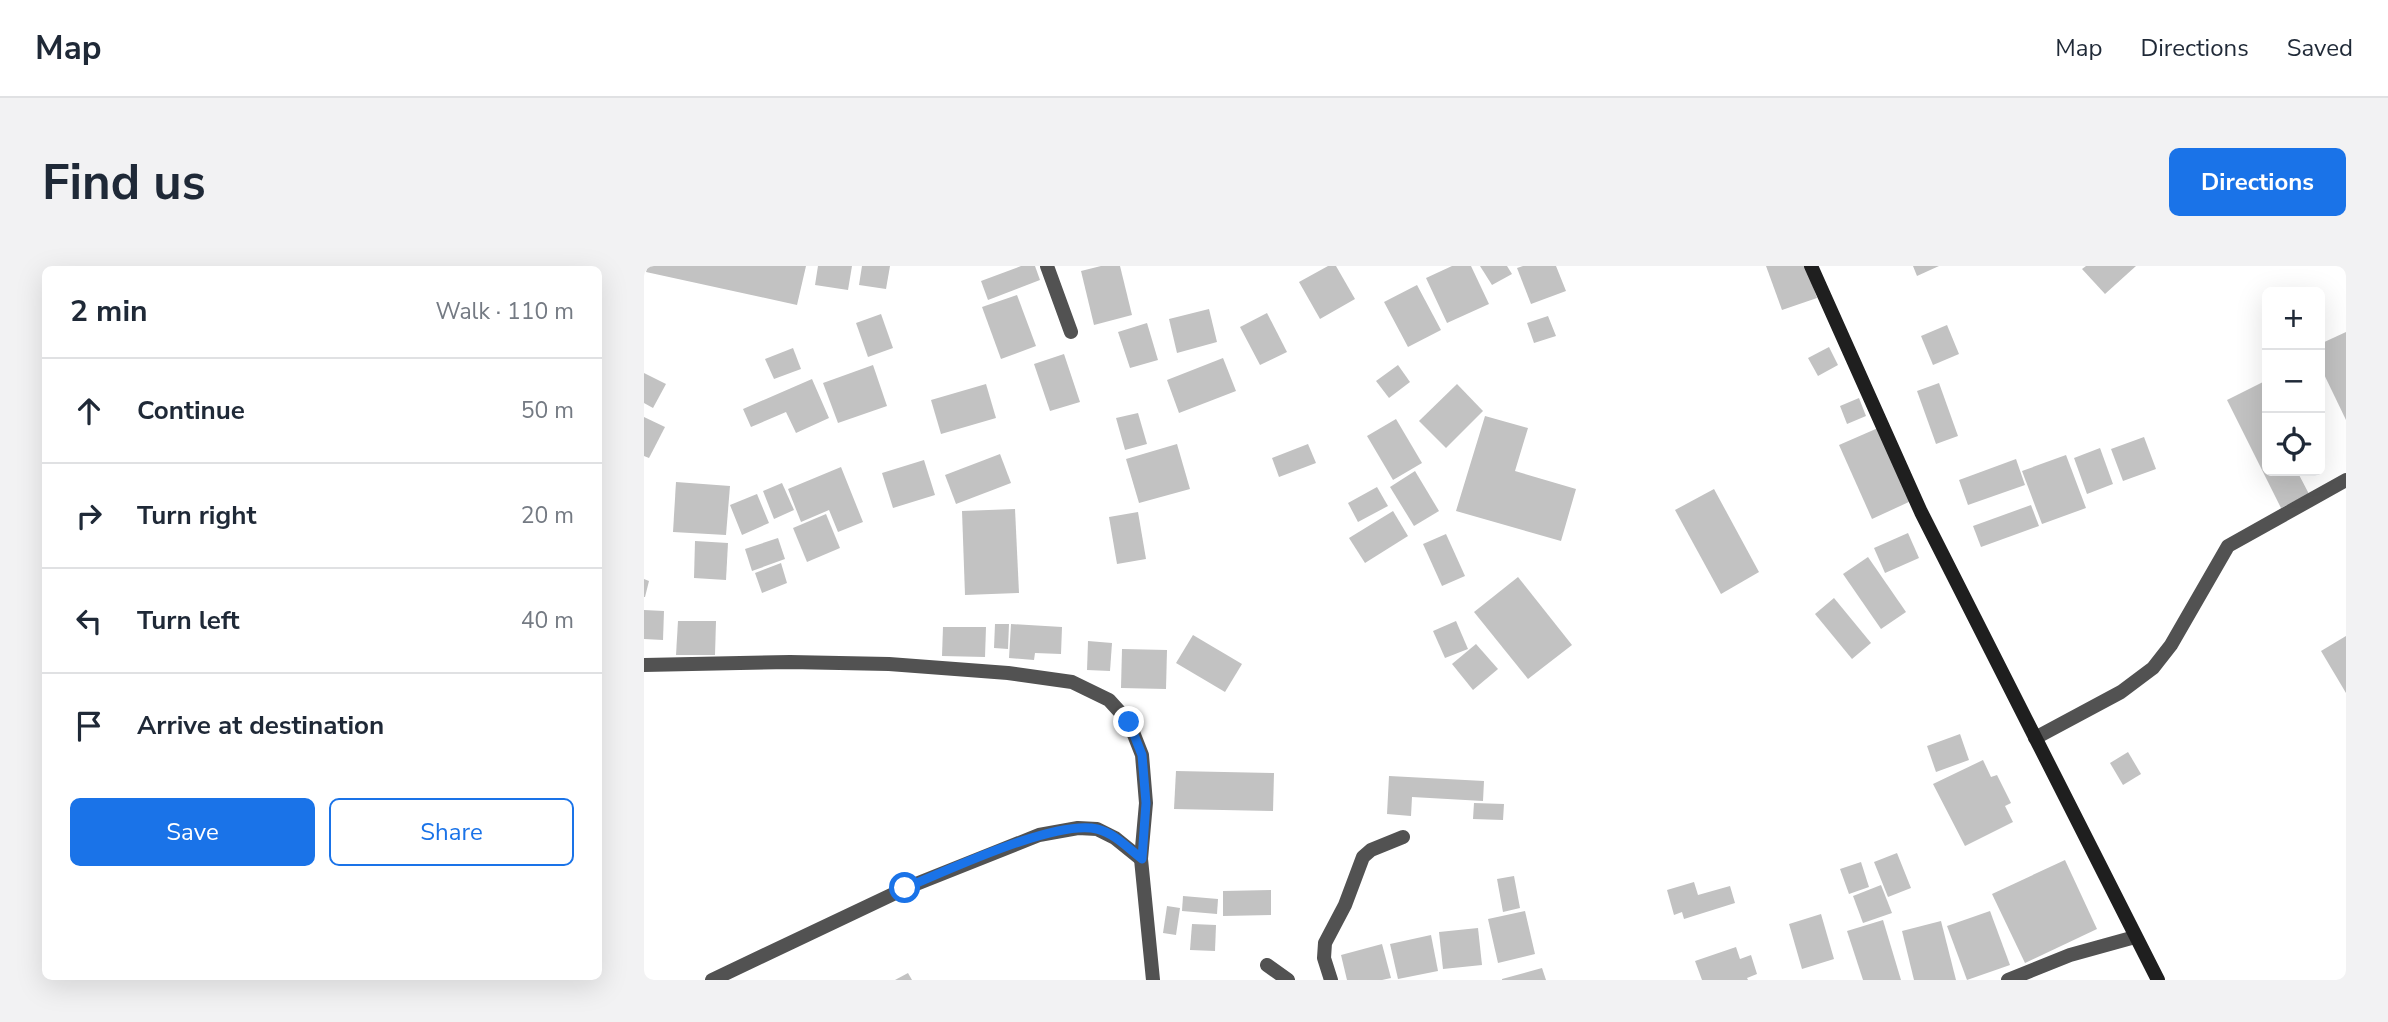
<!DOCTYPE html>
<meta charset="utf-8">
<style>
body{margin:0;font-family:"Nunito Sans",sans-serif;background:#f2f2f3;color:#1f2937}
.controls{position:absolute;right:21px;top:21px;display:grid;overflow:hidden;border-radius:10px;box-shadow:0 7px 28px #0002}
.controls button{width:63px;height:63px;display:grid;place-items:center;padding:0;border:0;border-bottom:2px solid #e0e1e3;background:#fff;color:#1f2937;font:35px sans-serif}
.stop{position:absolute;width:21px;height:21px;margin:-16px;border:5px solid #1a73e8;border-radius:50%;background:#fff}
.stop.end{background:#1a73e8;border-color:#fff;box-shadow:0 2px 7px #0008}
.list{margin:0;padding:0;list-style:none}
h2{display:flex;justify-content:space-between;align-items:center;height:91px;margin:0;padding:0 28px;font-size:30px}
h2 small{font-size:23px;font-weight:400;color:#747a83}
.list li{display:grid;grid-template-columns:46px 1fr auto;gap:21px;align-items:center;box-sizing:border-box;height:105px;padding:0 28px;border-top:2px solid #e0e1e3}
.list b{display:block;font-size:26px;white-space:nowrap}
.list em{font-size:23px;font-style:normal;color:#747a83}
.actions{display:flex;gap:14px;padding:21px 28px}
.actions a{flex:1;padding:16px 0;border:2px solid #1a73e8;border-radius:10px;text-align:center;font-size:24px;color:#1a73e8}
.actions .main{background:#1a73e8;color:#fff}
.icon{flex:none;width:38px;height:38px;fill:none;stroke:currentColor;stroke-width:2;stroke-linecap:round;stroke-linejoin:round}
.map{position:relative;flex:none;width:1702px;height:714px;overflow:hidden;border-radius:10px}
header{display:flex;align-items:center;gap:42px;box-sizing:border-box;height:98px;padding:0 35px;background:#fff;border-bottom:2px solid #e0e1e3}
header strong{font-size:33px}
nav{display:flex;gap:38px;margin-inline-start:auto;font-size:24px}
.intro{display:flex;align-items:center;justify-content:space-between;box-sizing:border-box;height:168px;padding:0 42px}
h1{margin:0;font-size:49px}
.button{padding:18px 32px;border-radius:10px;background:#1a73e8;color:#fff;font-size:24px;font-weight:700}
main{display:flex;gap:42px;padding:0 42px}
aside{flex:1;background:#fff;border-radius:10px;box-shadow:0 7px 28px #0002}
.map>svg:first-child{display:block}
.building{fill:#c2c2c2}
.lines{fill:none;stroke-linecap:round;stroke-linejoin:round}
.street{stroke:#525252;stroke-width:14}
.secondary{stroke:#1f1f1f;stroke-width:14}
.route{stroke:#1a73e8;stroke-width:9}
</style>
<header>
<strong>Map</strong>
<nav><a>Map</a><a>Directions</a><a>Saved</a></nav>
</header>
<div class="intro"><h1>Find us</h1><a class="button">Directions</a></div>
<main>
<aside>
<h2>2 min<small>Walk · 110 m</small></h2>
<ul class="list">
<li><svg class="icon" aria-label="ahead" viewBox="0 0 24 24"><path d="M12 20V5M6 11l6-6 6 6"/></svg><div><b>Continue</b></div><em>50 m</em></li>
<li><svg class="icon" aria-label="right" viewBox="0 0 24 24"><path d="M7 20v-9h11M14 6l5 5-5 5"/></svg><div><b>Turn right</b></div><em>20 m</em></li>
<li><svg class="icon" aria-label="left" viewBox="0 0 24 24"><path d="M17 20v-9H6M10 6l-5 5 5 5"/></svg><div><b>Turn left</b></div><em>40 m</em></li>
<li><svg class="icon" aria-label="arrive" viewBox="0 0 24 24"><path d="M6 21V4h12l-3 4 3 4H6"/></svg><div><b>Arrive at destination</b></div></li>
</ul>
<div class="actions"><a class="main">Save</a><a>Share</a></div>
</aside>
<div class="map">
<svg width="1702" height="714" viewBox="0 0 1702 714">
<rect width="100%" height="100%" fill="#fff"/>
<g class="building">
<polygon points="4,0 162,0 153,39 2,6"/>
<polygon points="174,0 208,0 204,24 171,19"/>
<polygon points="218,0 246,0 242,23 215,19"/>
<polygon points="377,0 391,0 396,14 344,34 337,15"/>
<polygon points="457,0 476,0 488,49 450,59 437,5"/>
<polygon points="684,0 692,0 711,33 676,53 655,16"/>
<polygon points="808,0 827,0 845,38 803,57 782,12"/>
<polygon points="836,0 863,0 868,8 848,19"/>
<polygon points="879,0 912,0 922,25 887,38 873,2"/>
<polygon points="1122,0 1162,0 1173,32 1138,44"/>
<polygon points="1269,0 1295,0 1273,10"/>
<polygon points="1442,0 1492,0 1461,28 1438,3"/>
<polygon points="773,19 797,64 764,81 740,36"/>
<polygon points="373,29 392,80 357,93 338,41"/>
<polygon points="565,43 573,76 533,87 525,53"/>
<polygon points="623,47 643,86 616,99 596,61"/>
<polygon points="237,48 249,82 224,91 212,57"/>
<polygon points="904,50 912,70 890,77 883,57"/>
<polygon points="503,57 514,94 486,102 474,66"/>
<polygon points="1303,59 1315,88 1289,99 1277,70"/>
<polygon points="1702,66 1702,154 1676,100 1676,78"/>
<polygon points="1185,81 1194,99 1174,110 1164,92"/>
<polygon points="149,82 157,103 130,113 121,93"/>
<polygon points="420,88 436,136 406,145 390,98"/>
<polygon points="579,92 592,125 535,147 523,114"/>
<polygon points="229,99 243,140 194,157 179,117"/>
<polygon points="754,99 766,116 745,132 732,115"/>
<polygon points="0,107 22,118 9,142 0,137"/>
<polygon points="168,113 185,152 152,167 142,146 107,161 99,143"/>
<polygon points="1623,114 1623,205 1653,205 1665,228 1637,242 1583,134"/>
<polygon points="1295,117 1314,170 1292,178 1273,125"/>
<polygon points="342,118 352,152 297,168 287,134"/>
<polygon points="813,118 839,145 802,182 775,155"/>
<polygon points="1215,132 1222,150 1203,158 1196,140"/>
<polygon points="494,147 503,178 481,184 472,152"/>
<polygon points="841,150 884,162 871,205 932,223 917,275 812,245"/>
<polygon points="0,151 21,161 5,192 0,190"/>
<polygon points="752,153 778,197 749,214 723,170"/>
<polygon points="1234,162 1267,235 1228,253 1195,179"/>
<polygon points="1500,171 1512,203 1479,215 1467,183"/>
<polygon points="533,178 546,223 495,237 482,193"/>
<polygon points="664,178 672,197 635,211 628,192"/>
<polygon points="1456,182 1469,218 1443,228 1430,192"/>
<polygon points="356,188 367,217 312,238 301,209"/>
<polygon points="1422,189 1442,242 1398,258 1378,205"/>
<polygon points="1372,193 1381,219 1324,239 1315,214"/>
<polygon points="280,194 291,229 249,242 238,207"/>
<polygon points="197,201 219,256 194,266 185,244 157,256 144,223"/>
<polygon points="771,205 795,245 770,260 746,221"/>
<polygon points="32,216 86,220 82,269 29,266"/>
<polygon points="138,217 150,244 130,253 119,225"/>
<polygon points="733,221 744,240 714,256 704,237"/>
<polygon points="1070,223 1115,306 1077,328 1031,244"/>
<polygon points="113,228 125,257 98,269 86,239"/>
<polygon points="1387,239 1395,260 1337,281 1329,260"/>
<polygon points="371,243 375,327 321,329 318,245"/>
<polygon points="749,245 764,270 721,297 705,272"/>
<polygon points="494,246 502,293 473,298 465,251"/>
<polygon points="182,248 196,282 163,296 149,262"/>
<polygon points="1264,267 1275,292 1241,307 1230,282"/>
<polygon points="802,268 821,310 798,320 779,278"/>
<polygon points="134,272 141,293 108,305 101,283"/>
<polygon points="51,275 84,277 82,314 50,312"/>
<polygon points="1224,291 1262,346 1237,363 1199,308"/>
<polygon points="137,297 143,317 118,327 111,307"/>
<polygon points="874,311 928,379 884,413 830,346"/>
<polygon points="0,313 5,315 1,331 0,331"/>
<polygon points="1190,332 1227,377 1208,393 1171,348"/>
<polygon points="0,344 20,345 19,374 0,373"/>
<polygon points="34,355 72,355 71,389 32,389"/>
<polygon points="812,355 824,383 801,392 789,365"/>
<polygon points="351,358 365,358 364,383 350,382"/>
<polygon points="367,358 418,361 417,388 391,387 390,394 365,392"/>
<polygon points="299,361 342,361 341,391 298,390"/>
<polygon points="549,369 598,398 581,426 532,397"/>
<polygon points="1702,370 1702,427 1677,385"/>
<polygon points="444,375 468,377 466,405 443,404"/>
<polygon points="832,378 854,403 829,424 808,398"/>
<polygon points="478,383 523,384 522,423 477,422"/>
<polygon points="1316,468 1325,494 1292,506 1283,480"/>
<polygon points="1484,486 1497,508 1479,519 1466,497"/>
<polygon points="1339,494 1347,511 1353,509 1367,537 1361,540 1369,556 1321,580 1289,518"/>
<polygon points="532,505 630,507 629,545 530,543"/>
<polygon points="745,510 840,515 839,535 768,531 767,550 743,548"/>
<polygon points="830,537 860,538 859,554 829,553"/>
<polygon points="1253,587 1267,622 1244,631 1230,596"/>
<polygon points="1421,594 1453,663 1381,697 1348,628"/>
<polygon points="1217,596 1225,621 1205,628 1196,603"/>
<polygon points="870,610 876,642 859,646 853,613"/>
<polygon points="1050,616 1054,629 1086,620 1091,637 1040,653 1038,646 1030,649 1023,624"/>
<polygon points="1237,619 1248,647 1219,657 1209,630"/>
<polygon points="627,624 627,649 579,650 579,625"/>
<polygon points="539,630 574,633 573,648 538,645"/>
<polygon points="523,640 536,642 532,669 519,667"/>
<polygon points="881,645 891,688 854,697 844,653"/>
<polygon points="1346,645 1366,699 1323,714 1303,660"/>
<polygon points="1177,648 1190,693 1158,703 1145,658"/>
<polygon points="1239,654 1257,714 1219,714 1203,665"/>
<polygon points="1297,655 1312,714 1270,714 1258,665"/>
<polygon points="548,658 572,659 571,685 546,684"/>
<polygon points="834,662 838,699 799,703 795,666"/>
<polygon points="787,669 794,705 754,713 746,678"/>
<polygon points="738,678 747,712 738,714 703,714 697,689"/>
<polygon points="1092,681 1096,693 1107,689 1113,708 1103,712 1104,714 1058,714 1051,695"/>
<polygon points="898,702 902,714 858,714 858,713"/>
<polygon points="264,707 268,714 251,714"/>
</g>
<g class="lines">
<g class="street">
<polyline points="403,0 427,66"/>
<polyline points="0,399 146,396 245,398 364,407 428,416 465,434 485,456 498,489 502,537 497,593 509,714"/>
<polyline points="1391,472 1477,426 1509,402 1527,379 1584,280 1702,214"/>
<polyline points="623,699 644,714"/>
<polyline points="68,714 262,622 395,569 434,562 453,563 471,572 497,593"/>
<polyline points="687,714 680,692 681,677 701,639 719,591 727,584 759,571"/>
<polyline points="1364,714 1426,689 1491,671"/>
</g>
<polyline class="secondary" points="1167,0 1277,246 1514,714"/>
</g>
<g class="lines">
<path class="route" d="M 261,622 C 303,605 411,553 453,563 C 470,567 484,582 498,593 L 502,537 L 498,489 L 485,456"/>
</g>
</svg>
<div class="controls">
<button>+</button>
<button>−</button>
<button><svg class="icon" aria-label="locate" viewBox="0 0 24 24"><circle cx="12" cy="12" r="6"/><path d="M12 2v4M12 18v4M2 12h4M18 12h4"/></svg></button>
</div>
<div class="stop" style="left:261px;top:622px"></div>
<div class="stop end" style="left:485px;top:456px"></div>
</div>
</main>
